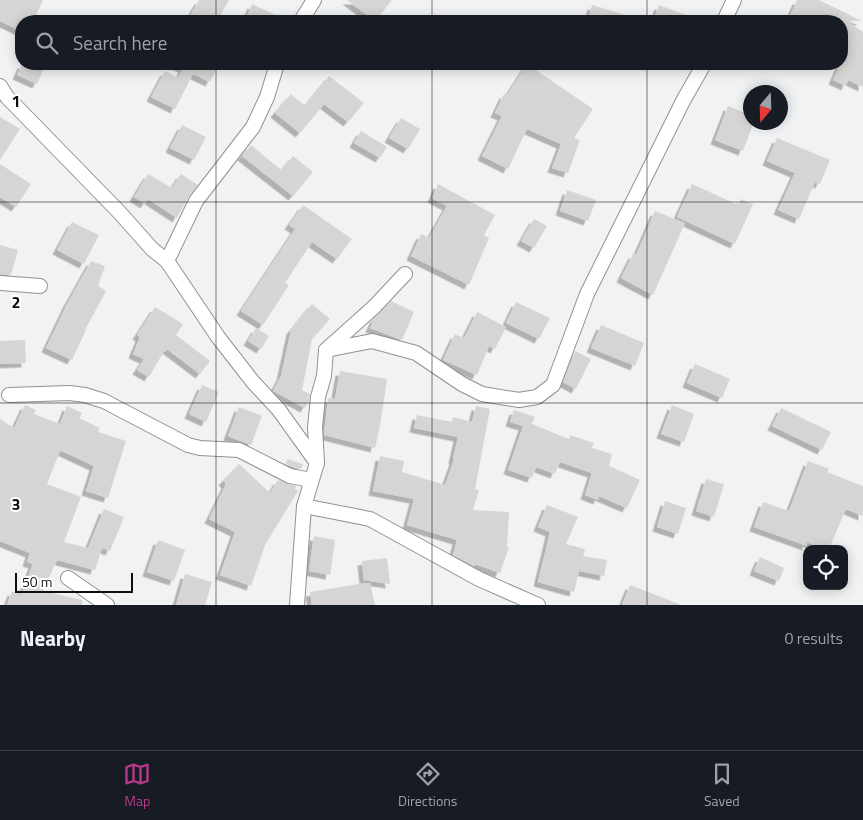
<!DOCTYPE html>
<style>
body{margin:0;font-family:"Titillium Web",sans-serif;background:#20242c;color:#f1f3f6}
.controls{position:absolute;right:15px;bottom:15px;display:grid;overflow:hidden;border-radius:10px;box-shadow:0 2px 12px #0003}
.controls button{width:45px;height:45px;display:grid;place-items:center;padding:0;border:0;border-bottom:1px solid #363941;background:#171b24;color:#f1f3f6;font:25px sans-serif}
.compass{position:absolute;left:743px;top:85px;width:45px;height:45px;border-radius:50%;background:#171b24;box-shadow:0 2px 12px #0003;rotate:199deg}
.scale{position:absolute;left:15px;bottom:12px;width:118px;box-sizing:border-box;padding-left:5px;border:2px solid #0e0e0f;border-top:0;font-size:14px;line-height:18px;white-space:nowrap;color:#0e0e0f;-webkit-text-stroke:4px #fff;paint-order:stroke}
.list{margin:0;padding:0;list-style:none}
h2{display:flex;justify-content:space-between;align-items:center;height:65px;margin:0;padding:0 20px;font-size:21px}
h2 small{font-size:16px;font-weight:400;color:#9ea1a6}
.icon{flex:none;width:28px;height:28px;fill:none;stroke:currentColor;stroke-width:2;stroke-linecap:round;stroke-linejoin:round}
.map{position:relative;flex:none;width:863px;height:605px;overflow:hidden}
.search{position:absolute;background:#171b24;box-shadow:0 2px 12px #0003;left:15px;right:15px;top:15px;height:55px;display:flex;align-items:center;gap:12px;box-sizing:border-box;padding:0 18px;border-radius:20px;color:#9ea1a6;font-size:19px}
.sheet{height:145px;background:#171b24}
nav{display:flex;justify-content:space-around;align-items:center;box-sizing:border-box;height:70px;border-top:1px solid #363941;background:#171b24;font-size:14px;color:#9ea1a6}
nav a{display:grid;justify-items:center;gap:2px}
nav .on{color:#b83a88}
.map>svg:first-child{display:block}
.building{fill:#d6d5d4;filter:url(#shadow)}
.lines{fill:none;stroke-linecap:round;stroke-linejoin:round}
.minor-casing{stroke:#909192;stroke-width:16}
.minor{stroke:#fff;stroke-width:14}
.grid{fill:none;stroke:#0e0e0f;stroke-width:1;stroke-opacity:0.55}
.grid-label{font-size:16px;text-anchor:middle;font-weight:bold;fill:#0e0e0f;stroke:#fff;stroke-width:4;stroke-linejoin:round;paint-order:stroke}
</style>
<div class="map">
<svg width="863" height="605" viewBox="0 0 863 605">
<defs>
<filter id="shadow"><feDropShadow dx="-4.5" dy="4.5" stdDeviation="0" flood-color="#0004"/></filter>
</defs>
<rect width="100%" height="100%" fill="#f1f2f3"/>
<g class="building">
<polygon points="0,0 43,0 33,21 21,21 21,31 0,21"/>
<polygon points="199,0 229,0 217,21 187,21"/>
<polygon points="347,0 392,0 375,21"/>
<polygon points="797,0 819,0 862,21 847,21 863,32 863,87 848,80 846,86 833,80 840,64 842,64 842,21 802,21 790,16"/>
<polygon points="252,4 288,21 245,21"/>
<polygon points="592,5 635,18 635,21 588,21"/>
<polygon points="659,5 699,20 698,21 653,21"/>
<polygon points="22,64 46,64 37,84 17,75"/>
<polygon points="174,64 219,64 210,82 193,74 175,109 151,97 165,71 178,78 183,68"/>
<polygon points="527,64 593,109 574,138 580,140 568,173 552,168 561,144 527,129 508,169 482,156 502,116 495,113 504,94 507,95"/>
<polygon points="329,76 364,103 348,122 324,104 300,133 275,113 291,94 305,106"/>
<polygon points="728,106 750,115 750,122 754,122 743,151 715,140"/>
<polygon points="0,117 20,129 0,160"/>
<polygon points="401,118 420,129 408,149 389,138"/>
<polygon points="182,125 206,137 194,160 170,148"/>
<polygon points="361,131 387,147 380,158 354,143"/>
<polygon points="777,138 830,160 820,184 815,182 799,219 778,210 795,173 767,161"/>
<polygon points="251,145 281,170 293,156 313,172 293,196 242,156"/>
<polygon points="0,164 31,184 16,207 0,197"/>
<polygon points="148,174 172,188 181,174 198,185 189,196 177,218 148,199 145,204 134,197"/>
<polygon points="438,184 495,215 484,235 489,238 469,285 411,256 421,234 429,238 447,206 432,198"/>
<polygon points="692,184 738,205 741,199 753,204 735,244 677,217"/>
<polygon points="567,190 596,200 588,221 560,211"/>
<polygon points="303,205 352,239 337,259 312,242 285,283 289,285 263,325 241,311 295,229 289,225"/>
<polygon points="655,211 685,223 653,295 621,278 633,254 636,255"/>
<polygon points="534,219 547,226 534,248 521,241"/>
<polygon points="72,222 99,235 84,264 57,250"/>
<polygon points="0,245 18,250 11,275 0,274"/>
<polygon points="91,261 105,266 98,286 106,291 85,330 86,330 72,360 46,348 67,304"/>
<polygon points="391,301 414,312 402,340 370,328 374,319"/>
<polygon points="516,302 550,318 539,339 506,323"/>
<polygon points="312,304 330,319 312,339 302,390 310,394 309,401 305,408 273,391 281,376 291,330"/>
<polygon points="155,307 183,324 176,335 210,361 200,374 167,349 165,352 164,351 149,377 137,370 144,359 133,354 140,337 137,335"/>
<polygon points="477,312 506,327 495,349 489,346 477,375 443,360 455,334 464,338"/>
<polygon points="601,325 644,343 635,366 591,348"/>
<polygon points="256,328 269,336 261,349 248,341"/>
<polygon points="25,340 26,363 0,364 0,341"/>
<polygon points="575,351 591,359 576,389 563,382"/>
<polygon points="695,364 730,379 722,398 687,383"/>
<polygon points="340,371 387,379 380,426 375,448 324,435 328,398 335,399"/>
<polygon points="202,385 219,392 206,422 189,414"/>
<polygon points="25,405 36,410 34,414 60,424 67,406 82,413 79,418 100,428 98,432 126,441 108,498 86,491 94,466 64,452 60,451 47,484 81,497 64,542 88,548 104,509 124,517 110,551 102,548 95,570 57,560 43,591 82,600 82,605 7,605 12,591 21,595 33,564 27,562 30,553 0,541 0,419 14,428"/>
<polygon points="672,405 694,414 684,442 661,434"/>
<polygon points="476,406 490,409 475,489 479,490 473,510 509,512 507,547 509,547 500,573 475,564 474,566 453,555 457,540 407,525 414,499 373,491 380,456 404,461 402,472 445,485 454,460 453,459 458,437 414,428 417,415 452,422 453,417 472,422"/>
<polygon points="239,407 262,416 251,445 228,436"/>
<polygon points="781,408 831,432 822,450 772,426"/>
<polygon points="514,410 535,417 532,424 569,439 570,435 594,443 592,448 612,454 609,466 640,480 627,508 599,496 598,500 585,495 592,473 560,462 555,474 536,467 532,478 508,470 523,426 510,422"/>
<polygon points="287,459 303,464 301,469 286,464"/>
<polygon points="808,461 829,469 827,472 863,486 863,516 846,509 829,549 823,549 807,542 807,546 754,527 763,502 789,511"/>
<polygon points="239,464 270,493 278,480 296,486 295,489 298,491 265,545 251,586 220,575 235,532 209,519 226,484 223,481"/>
<polygon points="706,479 724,484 714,517 696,511"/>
<polygon points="665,501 686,508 678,534 657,527"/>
<polygon points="547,505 578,517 566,544 585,549 583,556 607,560 604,576 579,571 574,592 538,582 550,532 538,527"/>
<polygon points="314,536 335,540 330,575 309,571"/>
<polygon points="158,540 185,550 174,581 147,572"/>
<polygon points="760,557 784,568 779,581 754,571"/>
<polygon points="387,558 390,584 364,580 362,561"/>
<polygon points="185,574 212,582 205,605 176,605"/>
<polygon points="365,583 370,583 375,605 312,605 310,592"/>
<polygon points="630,585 679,604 679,605 622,605"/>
</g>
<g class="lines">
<defs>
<g id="minor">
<polyline points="301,21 314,0"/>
<polyline points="724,21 734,0"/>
<polyline points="0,86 7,97 120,213 152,249 167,261 218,337 253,382 279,410 317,463"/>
<polyline points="167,261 196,201 253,127 267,97 277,64"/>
<polyline points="0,283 40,286"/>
<polyline points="326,350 372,341 416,353 462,384 482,394 519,400 537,397 553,385 587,294 683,101 704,64"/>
<polyline points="9,395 70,393 85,395 104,401 188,445 200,448 239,450 290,476 311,480"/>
<polyline points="304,506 370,519 479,579 538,605"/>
<polyline points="68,578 107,605"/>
<polyline points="297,605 304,506 317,463 315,427 318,397 324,376 326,350 374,307 405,274"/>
</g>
</defs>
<use href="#minor" class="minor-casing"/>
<use href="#minor" class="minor"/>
</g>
<path class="grid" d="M 216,0 L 216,21M 432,0 L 432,21M 647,0 L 647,21M 216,64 L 216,605M 432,64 L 432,605M 647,64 L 647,605M 0,202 L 863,202M 0,403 L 863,403"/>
<g class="grid-label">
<text x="16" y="107">1</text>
<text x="16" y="308">2</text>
<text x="16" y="510">3</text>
</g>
</svg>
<div class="controls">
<button><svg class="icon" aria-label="locate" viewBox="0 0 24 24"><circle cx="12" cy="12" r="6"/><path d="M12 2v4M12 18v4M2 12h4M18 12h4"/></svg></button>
</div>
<svg class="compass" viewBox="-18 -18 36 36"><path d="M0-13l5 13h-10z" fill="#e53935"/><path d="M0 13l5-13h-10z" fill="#9ea1a6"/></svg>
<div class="scale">50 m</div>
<div class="search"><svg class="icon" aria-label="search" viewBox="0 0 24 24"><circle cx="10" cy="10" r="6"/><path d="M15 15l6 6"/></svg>Search here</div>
</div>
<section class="sheet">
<h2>Nearby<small>0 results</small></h2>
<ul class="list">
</ul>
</section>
<nav>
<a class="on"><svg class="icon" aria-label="map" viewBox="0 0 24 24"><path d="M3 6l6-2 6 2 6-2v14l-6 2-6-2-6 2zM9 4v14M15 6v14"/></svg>Map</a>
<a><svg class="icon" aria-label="directions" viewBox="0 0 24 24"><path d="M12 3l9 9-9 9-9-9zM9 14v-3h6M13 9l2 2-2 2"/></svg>Directions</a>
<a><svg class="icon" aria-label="saved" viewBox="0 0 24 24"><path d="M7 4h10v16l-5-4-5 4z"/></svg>Saved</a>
</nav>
